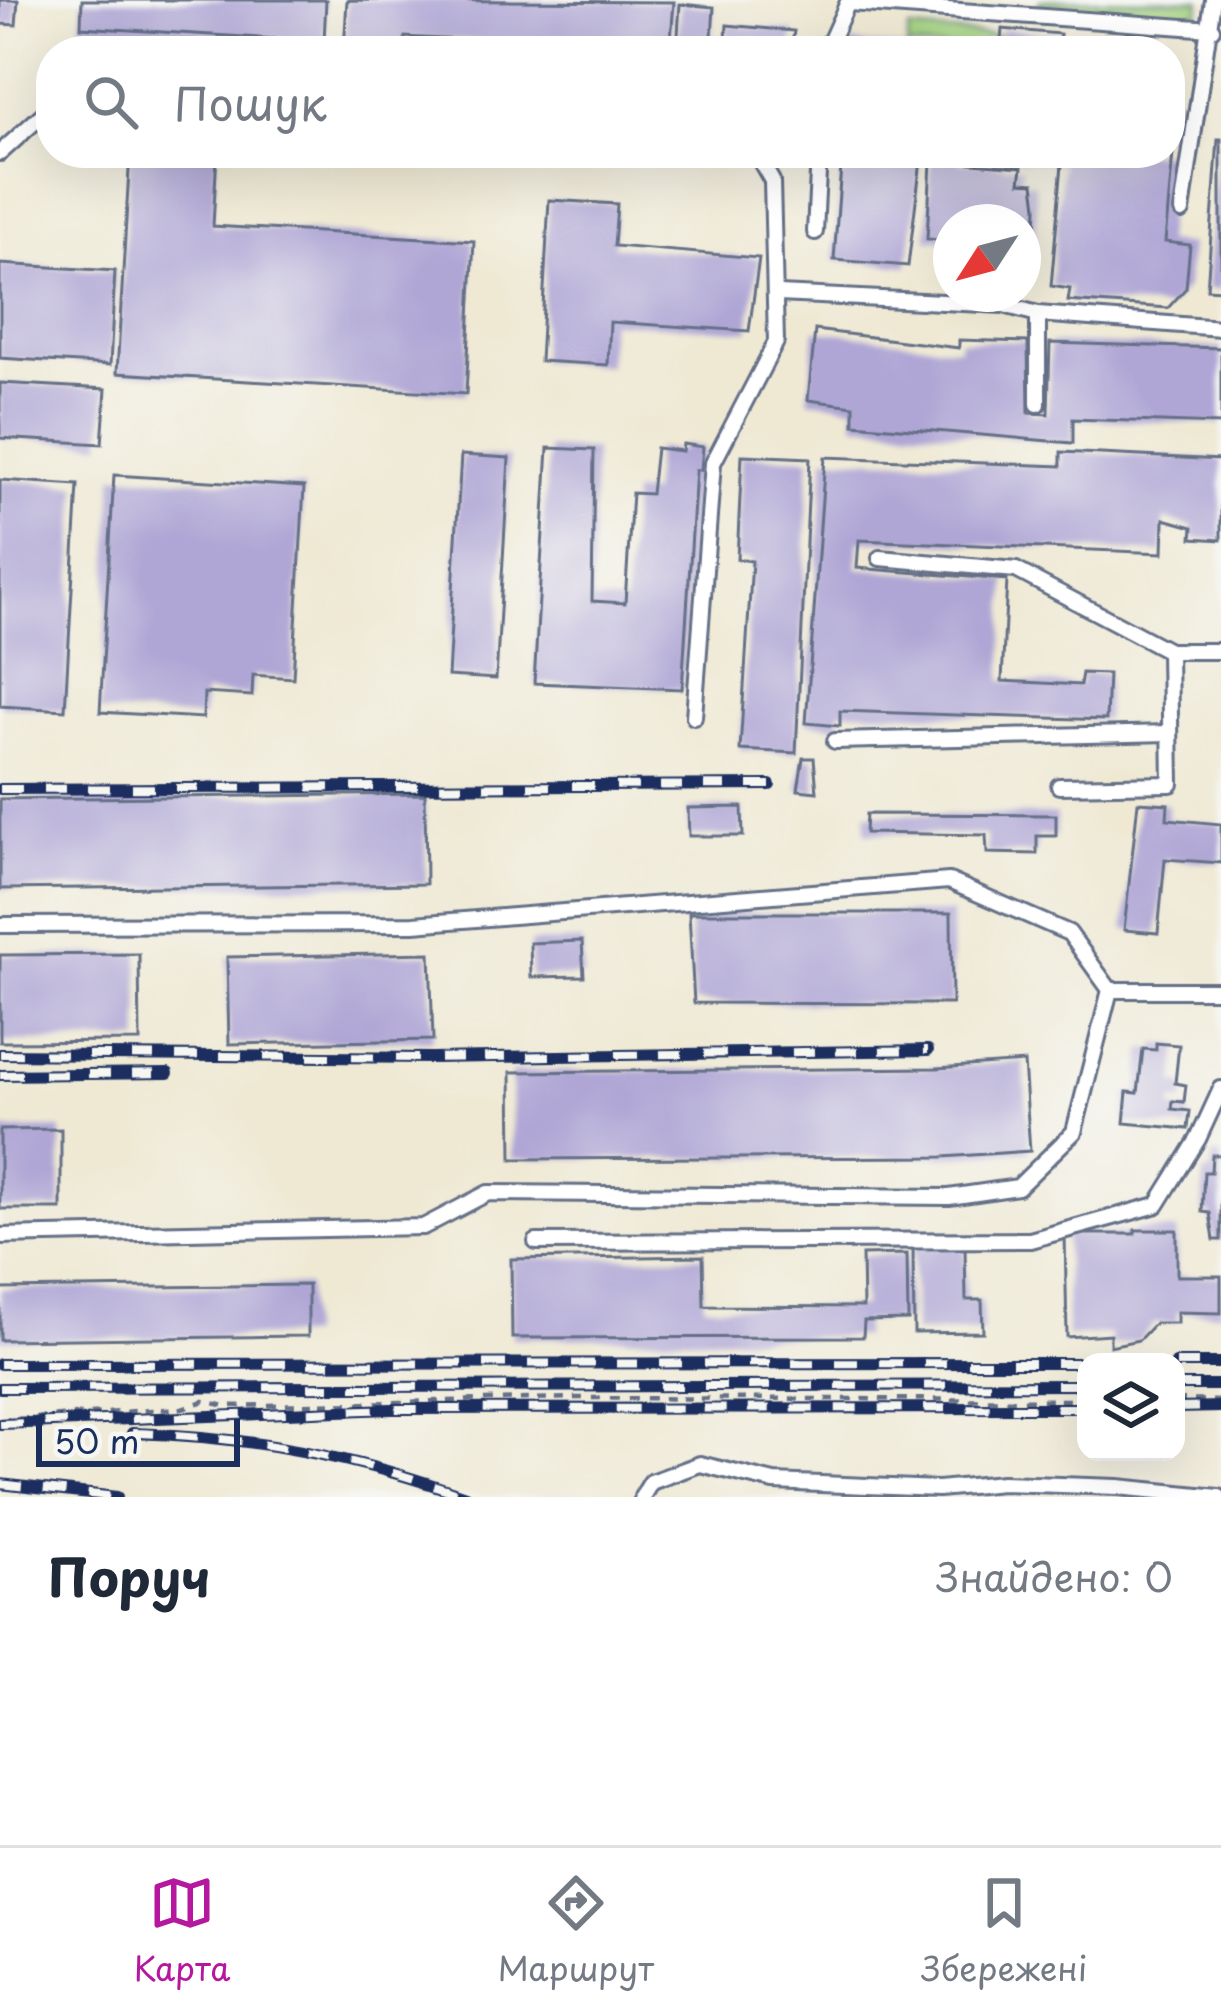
<!DOCTYPE html>
<html lang="uk">
<meta charset="utf-8">
<style>
body{margin:0;font-family:"Playpen Sans",sans-serif;background:#f6f6f7;color:#1f2937}
.controls{position:absolute;right:36px;bottom:36px;display:grid;overflow:hidden;border-radius:24px;box-shadow:0 12px 48px #0002}
.controls button{width:108px;height:108px;display:grid;place-items:center;padding:0;border:0;border-bottom:3px solid #e0e1e3;background:#fff;color:#1f2937;font:60px sans-serif}
.compass{position:absolute;left:933px;top:204px;width:108px;height:108px;border-radius:50%;background:#fff;box-shadow:0 12px 48px #0002;rotate:234deg}
.scale{position:absolute;left:36px;bottom:30px;width:204px;box-sizing:border-box;padding-left:12px;border:6px solid #1b2f5e;border-top:0;font-size:33px;line-height:42px;white-space:nowrap;color:#1b2f5e;-webkit-text-stroke:9px #f6f6f2;paint-order:stroke}
.list{margin:0;padding:0;list-style:none}
h2{display:flex;justify-content:space-between;align-items:center;height:156px;margin:0;padding:0 48px;font-size:51px}
h2 small{font-size:39px;font-weight:400;color:#747a83}
.icon{flex:none;width:66px;height:66px;fill:none;stroke:currentColor;stroke-width:2;stroke-linecap:round;stroke-linejoin:round}
.map{position:relative;flex:none;width:1221px;height:1497px;overflow:hidden}
.search{position:absolute;background:#fff;box-shadow:0 12px 48px #0002;left:36px;right:36px;top:36px;height:132px;display:flex;align-items:center;gap:30px;box-sizing:border-box;padding:0 42px;border-radius:48px;color:#747a83;font-size:45px}
.sheet{height:348px;background:#fff}
nav{display:flex;justify-content:space-around;align-items:center;box-sizing:border-box;height:168px;border-top:3px solid #e0e1e3;background:#fff;font-size:33px;color:#747a83}
nav a{display:grid;justify-items:center;gap:6px}
nav .on{color:#b5179e}
.map>svg:first-child{display:block}
.green{fill:#a1d07e;stroke:#5e806e;stroke-width:3}
.building{fill:#afa6d5}
.lines{fill:none;stroke-linecap:round;stroke-linejoin:round}
.lane-casing{stroke:#657087;stroke-width:20}
.path{stroke:#657087;stroke-width:4.5;stroke-dasharray:9 9;stroke-linecap:butt}
.lane{stroke:#fff;stroke-width:14}
.rail-casing{stroke:#1b2f5e;stroke-width:12}
.rail{stroke:#f6f6f2;stroke-width:8;stroke-dasharray:22;stroke-linecap:butt}
</style>
<div class="map">
<svg width="1221" height="1497" viewBox="0 0 1221 1497">
<rect width="100%" height="100%" fill="#f6f6f2"/>
<filter id="ink" filterUnits="userSpaceOnUse"><feTurbulence type="fractalNoise" baseFrequency=".00833" numOctaves="2"/><feDisplacementMap in="SourceGraphic" scale="24" xChannelSelector="R" yChannelSelector="G"/><feConvolveMatrix kernelMatrix="1 2 1 2 8 2 1 2 1" color-interpolation-filters="sRGB"/></filter>
<filter id="wash" filterUnits="userSpaceOnUse"><feTurbulence type="fractalNoise" baseFrequency=".004" numOctaves="4" result="noise"/><feDisplacementMap in="SourceGraphic" scale="48" xChannelSelector="R" yChannelSelector="G"/><feGaussianBlur stdDeviation="2.7" result="paint"/><feColorMatrix in="noise" values="0 0 0 0 0 0 0 0 0 0 0 0 0 0 0 0 0 1.4 0 .05"/><feComposite in="paint" operator="in"/></filter>
<g filter="url(#wash)">
<rect width="100%" height="100%" fill="#efe9d4"/>
<g class="green">
<polygon points="1040,0 1200,0 1199,12 1186,15 1039,5"/>
<polygon points="909,29 1001,36 1000,51 907,47"/>
</g>
<g id="blocks">
<g class="building">
<polygon points="0,0 18,0 16,25 0,24"/>
<polygon points="82,0 326,0 324,42 81,27"/>
<polygon points="347,0 674,2 670,51 405,37 403,51 344,51"/>
<polygon points="680,4 714,7 711,51 677,51"/>
<polygon points="727,25 794,31 791,51 725,51"/>
<polygon points="1002,29 1060,34 1059,51 1000,51"/>
<polygon points="850,43 908,48 908,51 849,51"/>
<polygon points="1170,95 1177,96 1173,145 1170,144"/>
<polygon points="1218,139 1221,139 1221,290 1207,289"/>
<polygon points="130,153 217,153 213,226 474,241 466,394 117,373"/>
<polygon points="842,153 959,153 958,162 1022,167 1020,182 1034,183 1037,207 1034,270 1023,270 1023,222 951,222 951,241 927,239 931,161 921,160 908,266 834,260"/>
<polygon points="1019,153 1173,153 1165,242 1190,245 1186,288 1168,308 1068,301 1070,289 1051,286 1062,164 1018,160"/>
<polygon points="549,200 617,204 614,246 759,258 749,331 610,322 608,365 540,361"/>
<polygon points="0,264 115,271 110,365 0,358"/>
<polygon points="815,330 959,348 959,340 1028,342 1029,413 1048,414 1050,343 1221,348 1221,424 1073,419 1073,443 854,424 854,406 808,400"/>
<polygon points="0,383 106,389 102,444 0,438"/>
<polygon points="683,444 703,447 701,470 696,470 682,689 534,683 548,448 594,450 592,601 625,603 632,493 651,494 656,448 682,451"/>
<polygon points="1061,452 1221,460 1221,540 1192,538 1193,527 1164,519 1163,553 859,540 857,568 1007,580 1002,681 1080,685 1082,673 1108,674 1106,720 840,711 840,726 806,723 825,457 1061,466"/>
<polygon points="461,455 509,458 496,679 448,676"/>
<polygon points="742,455 810,458 796,753 740,750 752,561 737,559"/>
<polygon points="114,475 304,487 293,678 253,675 252,696 204,693 203,718 100,712"/>
<polygon points="0,480 78,485 65,710 0,706"/>
<polygon points="803,758 814,758 817,792 798,790"/>
<polygon points="425,794 426,884 0,889 0,799"/>
<polygon points="1138,802 1168,804 1167,819 1221,824 1221,863 1165,859 1158,933 1124,930"/>
<polygon points="742,807 743,836 689,836 688,808"/>
<polygon points="866,814 1056,815 1056,836 1037,836 1037,854 987,853 986,835 865,833"/>
<polygon points="689,913 951,913 952,1004 694,1003"/>
<polygon points="582,941 584,976 531,977 530,943"/>
<polygon points="430,953 433,1040 229,1044 227,957"/>
<polygon points="139,954 140,1041 0,1042 0,955"/>
<polygon points="1156,1043 1179,1045 1175,1083 1186,1085 1184,1102 1173,1101 1172,1109 1190,1111 1188,1129 1124,1123 1127,1092 1138,1093 1143,1049 1156,1050"/>
<polygon points="1024,1062 1030,1151 943,1157 512,1159 511,1072 937,1068"/>
<polygon points="61,1129 61,1209 0,1209 0,1130"/>
<polygon points="1212,1155 1221,1155 1221,1240 1214,1240 1210,1213 1202,1212 1204,1172 1211,1172"/>
<polygon points="1135,1230 1177,1230 1177,1276 1221,1276 1221,1313 1177,1312 1177,1323 1155,1323 1139,1340 1110,1346 1110,1334 1067,1337 1065,1234 1135,1234"/>
<polygon points="913,1247 965,1247 966,1300 982,1300 983,1332 914,1333"/>
<polygon points="907,1254 908,1320 864,1321 863,1337 512,1338 511,1259 703,1256 704,1306 863,1307 862,1255"/>
<polygon points="308,1285 308,1336 0,1340 0,1289"/>
</g>
</g>
</g>
<g filter="url(#ink)">
<use href="#blocks" fill-opacity="0" stroke="#657087" stroke-width="3"/>
<g class="lines">
<defs>
<g id="lane">
<polyline points="849,3 1212,29"/>
<polyline points="438,51 438,48"/>
<polyline points="826,51 849,0"/>
<polyline points="0,153 51,107"/>
<polyline points="1182,211 1213,0"/>
<polyline points="815,232 819,153"/>
<polyline points="779,294 1004,305 1038,314 1221,328"/>
<polyline points="1038,404 1038,314"/>
<polyline points="880,558 1016,570 1169,651 1221,651"/>
<polyline points="694,717 713,463 776,342 772,181 756,153"/>
<polyline points="835,741 1170,733"/>
<polyline points="1059,786 1171,784 1169,651"/>
<polyline points="0,925 414,924 949,881 1069,933 1110,990 1074,1132 1018,1187 949,1197 488,1193 423,1227 0,1236"/>
<polyline points="1110,990 1221,990"/>
<polyline points="536,1242 1030,1240 1157,1205 1198,1139 1221,1089"/>
<polyline points="642,1497 651,1482 700,1464 774,1482 938,1489 1002,1483 1118,1487 1219,1497"/>
</g>
</defs>
<use href="#lane" class="lane-casing"/>
<g class="path">
<polyline points="1176,1400 1221,1401"/>
<polyline points="0,1420 182,1408 204,1401 226,1406 574,1398 1086,1400"/>
</g>
<use href="#lane" class="lane"/>
<defs>
<g id="rail">
<polyline points="0,789 770,785"/>
<polyline points="0,1054 431,1058 928,1050"/>
<polyline points="0,1075 168,1073"/>
<polyline points="1176,1363 1221,1363"/>
<polyline points="0,1364 1086,1363"/>
<polyline points="1176,1385 1221,1385"/>
<polyline points="0,1388 1086,1385"/>
<polyline points="1176,1408 1221,1407"/>
<polyline points="0,1424 391,1409 1086,1408"/>
<path d="M 132,1433 C 250,1436 357,1457 468,1497"/>
<polyline points="0,1484 117,1497"/>
</g>
</defs>
<use href="#rail" class="rail-casing"/>
<use href="#rail" class="rail"/>
</g>
</g>
</svg>
<div class="controls">
<button><svg class="icon" aria-label="layers" viewBox="0 0 24 24"><path d="M12 4l9 5-9 5-9-5zM3 14l9 5 9-5"/></svg></button>
</div>
<svg class="compass" viewBox="-18 -18 36 36"><path d="M0-13l5 13h-10z" fill="#e53935"/><path d="M0 13l5-13h-10z" fill="#747a83"/></svg>
<div class="scale">50 m</div>
<div class="search"><svg class="icon" aria-label="search" viewBox="0 0 24 24"><circle cx="10" cy="10" r="6"/><path d="M15 15l6 6"/></svg>Пошук</div>
</div>
<section class="sheet">
<h2>Поруч<small>Знайдено: 0</small></h2>
<ul class="list">
</ul>
</section>
<nav>
<a class="on"><svg class="icon" aria-label="map" viewBox="0 0 24 24"><path d="M3 6l6-2 6 2 6-2v14l-6 2-6-2-6 2zM9 4v14M15 6v14"/></svg>Карта</a>
<a><svg class="icon" aria-label="directions" viewBox="0 0 24 24"><path d="M12 3l9 9-9 9-9-9zM9 14v-3h6M13 9l2 2-2 2"/></svg>Маршрут</a>
<a><svg class="icon" aria-label="saved" viewBox="0 0 24 24"><path d="M7 4h10v16l-5-4-5 4z"/></svg>Збережені</a>
</nav>
